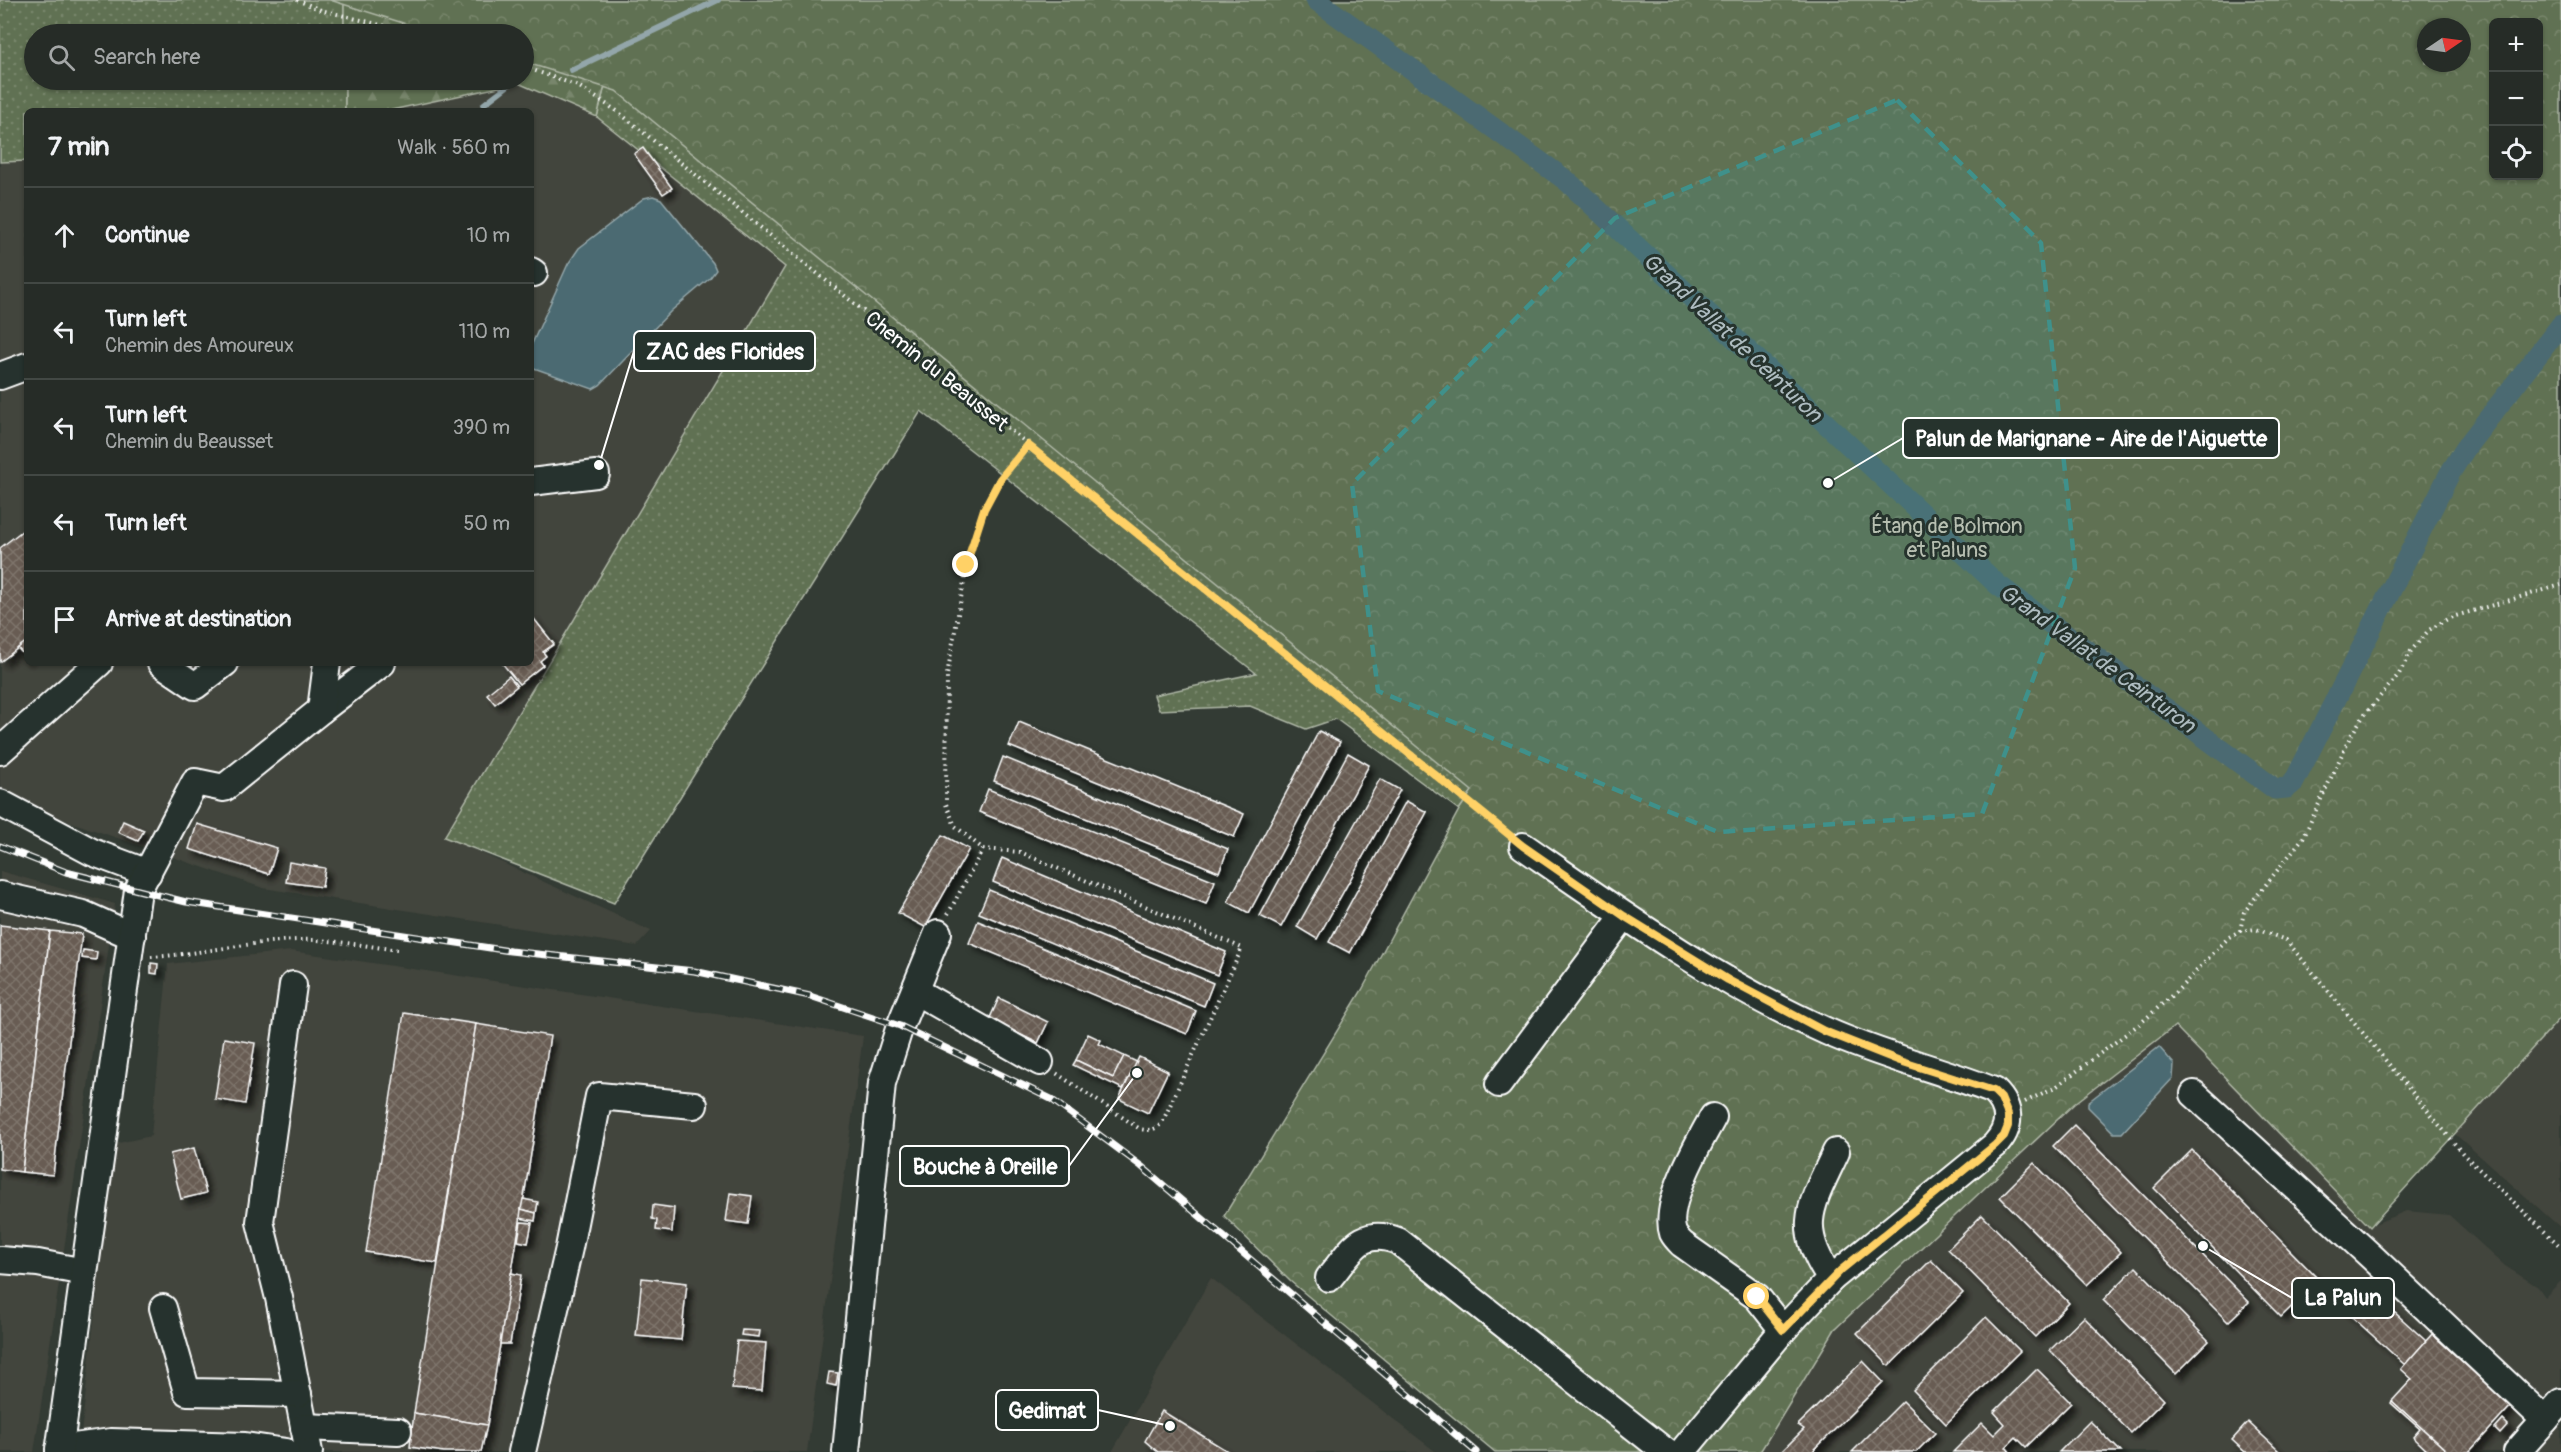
<!DOCTYPE html>
<meta charset="utf-8">
<style>
body{margin:0;font-family:Pangolin,sans-serif;background:#2e342f;color:#f1f3f6}
.controls{position:absolute;right:18px;top:18px;display:grid;overflow:hidden;border-radius:9px;box-shadow:0 2px 4px #0004}
.controls button{width:54px;height:54px;display:grid;place-items:center;padding:0;border:0;border-bottom:2px solid #424844;background:#262c27;color:#f1f3f6;font:30px sans-serif}
.compass{position:absolute;left:2417px;top:18px;width:54px;height:54px;border-radius:50%;background:#262c27;box-shadow:0 2px 4px #0004;rotate:77deg}
.stop{position:absolute;width:18px;height:18px;margin:-14px;border:4px solid #ffd166;border-radius:50%;background:#fff}
.stop.end{background:#ffd166;border-color:#fff;box-shadow:0 2px 6px #0008}
.list{margin:0;padding:0;list-style:none}
h2{display:flex;justify-content:space-between;align-items:center;height:78px;margin:0;padding:0 24px;font-size:26px}
h2 small{font-size:20px;font-weight:400;color:#a4a7a7}
.list li{display:grid;grid-template-columns:39px 1fr auto;gap:18px;align-items:center;box-sizing:border-box;height:96px;padding:0 24px;border-top:2px solid #424844}
.list b{display:block;font-size:22px;white-space:nowrap}
.list p{margin:0;font-size:20px;white-space:nowrap;color:#a4a7a7}
.list em{font-size:20px;font-style:normal;color:#a4a7a7}
.icon{flex:none;width:33px;height:33px;fill:none;stroke:currentColor;stroke-width:2;stroke-linecap:round;stroke-linejoin:round}
.map{position:relative;flex:none;width:2561px;height:1452px;overflow:hidden}
.search{position:absolute;background:#262c27;box-shadow:0 2px 4px #0004;left:24px;top:24px;width:510px;height:66px;display:flex;align-items:center;gap:15px;box-sizing:border-box;padding:0 21px;border-radius:33px;color:#a4a7a7;font-size:22px}
.panel{position:absolute;background:#262c27;box-shadow:0 2px 4px #0004;left:24px;top:108px;width:510px;height:558px;border-radius:9px}
.map>svg:first-child{display:block}
.built{fill:#43453d}
.grass{fill:url(#grass-dots);stroke:#b0b8a8;stroke-width:1.5}
.forest{fill:url(#forest-firs);stroke:#b0b8a8;stroke-width:1.5}
.park{fill:url(#park-crowns);stroke:#b0b8a8;stroke-width:1.5;fill-rule:evenodd}
.water{fill:#4b6b72;stroke:#93a6aa;stroke-width:1.5}
.lines{fill:none;stroke-linecap:round;stroke-linejoin:round}
.stream{stroke:#93a6aa;stroke-width:6}
.canal{stroke:#4b6b72;stroke-width:21}
.building{fill:url(#building-cross-hatch);stroke:#fff;stroke-width:1.5;filter:url(#shadow)}
.minor-casing{stroke:#fff;stroke-width:30}
.path{stroke:#fff;stroke-width:4;stroke-dasharray:1.5 4.5;stroke-linecap:butt}
.minor{stroke:#26332d;stroke-width:26}
.rail-casing{stroke:#fff;stroke-width:7}
.rail{stroke:#26332d;stroke-width:4.5;stroke-dasharray:14;stroke-linecap:butt}
.route{stroke:#ffd166;stroke-width:8}
.marked{fill:#3f918b;fill-opacity:0.2;stroke:#3f918b;stroke-width:4.5;stroke-dasharray:12 8;stroke-linejoin:round}
.labels{text-anchor:middle;stroke-width:6;stroke-linejoin:round;paint-order:stroke}
.street-label{font-size:21px;fill:#fff;stroke:#26332d}
.park-label{font-size:21px;fill:#b7bfb1;stroke:#26332d}
.water-label{font-size:22px;font-style:italic;fill:#aebcc0;stroke:#26332d}
.leader{fill:none;stroke:#fff;stroke-width:2}
.callout-dot{fill:#fff;stroke:#26332d;stroke-width:2}
.callout{fill:#26332d;stroke:#fff;stroke-width:2}
.callout-label{font-size:22px;text-anchor:middle;font-weight:bold;fill:#fff}
</style>
<div class="map">
<svg width="2561" height="1452" viewBox="0 0 2561 1452">
<defs>
<pattern id="grass-dots" width="8" height="8" patternUnits="userSpaceOnUse" patternTransform="scale(1.5)"><rect width="8" height="8" fill="#607152"/><path d="M2 2h.1M6 6h.1" fill="none" stroke="#78866c" stroke-width="1.8" stroke-linecap="round"/></pattern>
<pattern id="forest-firs" width="22" height="20" patternUnits="userSpaceOnUse" patternTransform="scale(1.5)"><rect width="22" height="20" fill="#607152"/><path d="M5 1l3.5 6h-7zM16 11l3.5 6h-7z" fill="#78866c"/></pattern>
<pattern id="park-crowns" width="20" height="18" patternUnits="userSpaceOnUse" patternTransform="scale(1.5)"><rect width="20" height="18" fill="#607152"/><path d="M2 6a3 3 0 1 1 6 0M12 15a3 3 0 1 1 6 0" fill="none" stroke="#78866c"/></pattern>
<pattern id="building-cross-hatch" width="8" height="8" patternUnits="userSpaceOnUse" patternTransform="scale(1.5)"><rect width="8" height="8" fill="#675c52"/><path d="M0 0l8 8M0 8l8-8" fill="none" stroke="#7e746c"/></pattern>
<filter id="shadow"><feDropShadow dx="5.5" dy="5.5" stdDeviation="3" flood-color="#0009"/></filter>
</defs>
<rect width="100%" height="100%" fill="#333b34"/>
<filter id="ink" filterUnits="userSpaceOnUse"><feTurbulence type="fractalNoise" baseFrequency=".0167" numOctaves="2"/><feDisplacementMap in="SourceGraphic" scale="12" xChannelSelector="R" yChannelSelector="G"/><feConvolveMatrix kernelMatrix="1 2 1 2 8 2 1 2 1" color-interpolation-filters="sRGB"/></filter>
<g filter="url(#ink)">
<g class="built">
<polygon points="519,83 597,117 785,267 444,836 651,931 637,946 263,888 33,809 0,793 0,162 27,161 27,663 531,663 531,111 387,111"/>
<polygon points="0,871 115,904 34,1452 0,1452"/>
<polygon points="291,951 863,1036 807,1452 79,1452 114,1144 151,1136 168,964"/>
<polygon points="2561,1017 2561,1228 2455,1134"/>
<polygon points="2175,1026 2370,1226 2406,1211 2449,1215 2505,1266 2538,1287 2545,1297 2561,1281 2561,1452 1760,1452 1835,1329 2074,1104"/>
<polygon points="1211,1278 1436,1452 1112,1452"/>
</g>
<g class="grass">
<polygon points="0,0 344,0 344,34 34,34 34,80 345,80 345,111 27,111 27,161 0,162"/>
<polygon points="627,0 1983,590 1472,791 1459,810 1336,719 1306,729 1250,706 1159,710 1154,695 1256,673 921,411 614,903 444,837 785,267 597,117"/>
</g>
<polygon class="forest" points="344,0 627,0 597,117 518,83 387,111 345,111 345,80 524,80 524,34 344,34"/>
<path class="park" d="M 330,0 L 2561,0 L 2561,1017 L 2370,1227 L 2175,1026 L 2074,1104 L 1835,1329 L 1760,1452 L 1495,1452 L 1290,1281 L 1224,1216 L 1362,990 L 1459,810 L 1472,791 L 616,91 L 524,62 L 524,34 L 438,34 ZM 2494,22 L 2538,22 L 2538,176 L 2494,176 ZM 2426,27 L 2462,27 L 2462,63 L 2426,63 Z"/>
<g class="water">
<polygon points="653,196 661,199 713,263 716,270 710,278 671,311 600,385 593,389 531,367 531,346 568,264 579,248 644,198"/>
<polygon points="2159,1047 2174,1064 2173,1078 2122,1133 2114,1133 2088,1107 2088,1102"/>
</g>
<g class="lines">
<g class="stream">
<polyline points="571,70 718,0"/>
<polyline points="484,104 515,80"/>
</g>
<polyline class="canal" points="1316,0 1567,181 1998,585 2275,789 2287,788 2294,782 2450,473 2467,446 2561,325"/>
</g>
<g class="building">
<polygon points="643,148 672,188 663,194 634,154"/>
<polygon points="27,527 27,641 0,662 0,548"/>
<polygon points="531,615 554,644 543,652 546,656 540,661 543,665 519,684 502,663 531,663"/>
<polygon points="27,641 27,659 18,648"/>
<polygon points="509,676 517,686 495,704 487,694"/>
<polygon points="1019,722 1244,814 1234,837 1009,746"/>
<polygon points="1319,731 1340,742 1249,913 1228,902"/>
<polygon points="1348,753 1369,765 1281,927 1260,916"/>
<polygon points="1003,757 1228,849 1219,872 994,781"/>
<polygon points="1380,779 1400,790 1317,939 1297,927"/>
<polygon points="988,789 1215,881 1206,904 979,812"/>
<polygon points="1406,801 1427,812 1350,953 1329,942"/>
<polygon points="123,821 144,830 138,841 118,832"/>
<polygon points="197,824 277,848 269,874 189,849"/>
<polygon points="943,835 969,849 925,927 898,913"/>
<polygon points="1002,858 1226,952 1217,975 993,882"/>
<polygon points="289,862 325,868 322,887 286,882"/>
<polygon points="989,890 1213,983 1204,1006 979,913"/>
<polygon points="978,921 1196,1011 1187,1034 969,943"/>
<polygon points="0,925 50,931 22,1172 0,1169"/>
<polygon points="50,931 82,934 53,1175 22,1172"/>
<polygon points="83,950 97,952 96,960 82,958"/>
<polygon points="151,963 158,964 157,974 151,973"/>
<polygon points="999,998 1048,1022 1038,1043 989,1020"/>
<polygon points="404,1013 476,1024 437,1263 366,1252"/>
<polygon points="476,1024 550,1036 487,1425 414,1413"/>
<polygon points="1088,1034 1101,1040 1099,1044 1124,1056 1113,1078 1076,1060"/>
<polygon points="224,1038 255,1043 245,1104 215,1099"/>
<polygon points="1124,1056 1137,1062 1123,1089 1073,1065 1076,1060 1113,1078"/>
<polygon points="1139,1057 1168,1071 1148,1113 1119,1099"/>
<polygon points="2074,1125 2249,1302 2228,1322 2053,1146"/>
<polygon points="194,1148 206,1193 181,1199 170,1154"/>
<polygon points="2192,1150 2319,1280 2281,1317 2154,1188"/>
<polygon points="2034,1163 2121,1252 2087,1285 2000,1197"/>
<polygon points="730,1193 752,1196 748,1224 726,1221"/>
<polygon points="523,1199 538,1202 536,1213 521,1209"/>
<polygon points="653,1205 674,1208 672,1232 656,1230 657,1220 652,1219"/>
<polygon points="521,1209 536,1213 535,1221 520,1218"/>
<polygon points="1982,1215 2069,1303 2035,1337 1948,1249"/>
<polygon points="521,1222 532,1223 528,1243 518,1241"/>
<polygon points="1931,1260 1963,1293 1889,1366 1857,1333"/>
<polygon points="2136,1267 2209,1341 2176,1374 2103,1300"/>
<polygon points="511,1273 521,1275 510,1344 500,1344"/>
<polygon points="642,1278 687,1283 681,1340 636,1336"/>
<polygon points="2359,1280 2426,1341 2405,1365 2338,1304"/>
<polygon points="1986,1317 2020,1351 1946,1424 1913,1390"/>
<polygon points="2084,1317 2164,1400 2131,1433 2050,1350"/>
<polygon points="742,1330 760,1331 759,1337 741,1335"/>
<polygon points="2432,1334 2511,1406 2469,1452 2448,1452 2392,1401 2412,1379 2401,1369"/>
<polygon points="737,1341 766,1343 762,1391 732,1389"/>
<polygon points="1863,1361 1883,1382 1812,1452 1781,1452 1804,1429 1798,1425"/>
<polygon points="2037,1369 2071,1403 2026,1447 2016,1437 2006,1447 2010,1452 1953,1452 1982,1423 1994,1435 2005,1424 1994,1412"/>
<polygon points="829,1372 838,1373 836,1386 827,1384"/>
<polygon points="1903,1401 1935,1433 1916,1452 1852,1452"/>
<polygon points="2392,1401 2448,1452 2429,1452 2413,1437 2420,1429 2391,1403"/>
<polygon points="1162,1411 1229,1452 1158,1452 1145,1441"/>
<polygon points="414,1413 487,1425 481,1452 444,1452 410,1447"/>
<polygon points="2503,1420 2508,1425 2500,1434 2495,1429"/>
<polygon points="2090,1421 2121,1452 2059,1452"/>
<polygon points="2248,1422 2280,1452 2245,1452 2232,1440"/>
</g>
<g class="lines">
<defs>
<g id="minor">
<polyline points="531,271 534,273"/>
<polyline points="0,376 27,366"/>
<polyline points="531,482 596,474"/>
<polyline points="161,663 195,686 225,663"/>
<polyline points="321,710 382,663"/>
<polyline points="0,751 99,663"/>
<polyline points="0,803 92,852 148,873"/>
<path d="M 1523,846 C 1620,913 1718,983 1826,1031 C 1881,1056 1939,1069 1994,1091 C 2012,1108 2011,1128 1995,1145 L 1831,1279 L 1783,1330 L 1682,1452"/>
<polyline points="0,895 83,914 132,936"/>
<polyline points="293,985 260,1222 279,1298 309,1452"/>
<polyline points="915,991 1040,1062"/>
<polyline points="1499,1084 1624,916"/>
<polyline points="2194,1094 2373,1258 2545,1420"/>
<path d="M 1713,1117 C 1699,1142 1663,1204 1673,1233 C 1675,1237 1679,1241 1682,1244 L 1757,1297 L 1783,1330"/>
<polyline points="0,1260 38,1263 84,1272"/>
<path d="M 1329,1278 C 1351,1252 1360,1226 1398,1241 L 1666,1452"/>
<path d="M 1831,1279 C 1794,1226 1812,1204 1836,1152"/>
<polyline points="163,1308 187,1392 298,1394"/>
<polyline points="304,1427 398,1431"/>
<polyline points="59,1449 111,1442 245,1446 286,1452"/>
<polyline points="59,1452 138,890 195,782 224,788 321,710 327,663"/>
<polyline points="522,1452 569,1248 599,1096 694,1105"/>
<polyline points="846,1452 882,1083 900,1026 938,933"/>
<polyline points="2517,1452 2561,1402"/>
</g>
</defs>
<use href="#minor" class="minor-casing"/>
<g class="path">
<polyline points="297,0 321,10 417,34"/>
<polyline points="524,67 578,86 617,111 1506,832"/>
<path d="M 983,849 L 1020,852 L 1242,948 L 1162,1123 C 1155,1130 1150,1131 1140,1129 L 1056,1073"/>
<polyline points="948,914 983,849 955,826 946,804 947,675 967,565 984,509 1000,479 1028,445"/>
<polyline points="2240,931 2244,912 2303,838 2350,737 2362,718 2399,674 2411,651 2429,630 2449,618 2561,585"/>
<path d="M 151,957 C 205,954 263,938 317,940 C 345,942 373,947 400,950"/>
<polyline points="2025,1102 2057,1086 2142,1022 2179,989 2229,937 2240,931 2256,929 2286,940 2464,1155 2561,1247"/>
</g>
<use href="#minor" class="minor"/>
<defs>
<polyline id="rail" points="0,846 66,872 186,902 510,951 694,971 810,996 900,1026 1051,1099 1141,1166 1476,1452"/>
</defs>
<use href="#rail" class="rail-casing"/>
<use href="#rail" class="rail"/>
</g>
</g>
<g class="lines" filter="url(#ink)">
<polyline class="route" points="966,565 984,509 1000,479 1028,445 1523,846 1624,916 1728,980 1824,1031 1900,1061 1994,1091 2001,1098 2008,1115 2008,1126 2004,1136 1995,1145 1841,1270 1783,1330 1757,1297"/>
</g>
<path class="marked" d="M 1897,100 L 2041,243 L 2075,568 L 1982,814 L 1718,832 L 1378,691 L 1352,484 L 1615,218 Z"/>
<g class="labels">
<g class="street-label">
<text transform="translate(937 371) rotate(39)" y="7">Chemin du Beausset</text>
</g>
<g class="park-label">
<text x="1947" y="533">Étang de Bolmon<tspan x="1947" dy="24">et Paluns</tspan></text>
</g>
<g class="water-label">
<text transform="translate(1733 337) rotate(43)" y="8">Grand Vallat de Ceinturon</text>
<text transform="translate(2098 658) rotate(36)" y="8">Grand Vallat de Ceinturon</text>
</g>
</g>
<path class="leader" d="M599 465L634 351M1828 483L1903 438M1137 1073L1069 1166M2203 1246L2292 1298M1170 1426L1098 1410"/>
<g class="callout-dot">
<circle cx="599" cy="465" r="6"/>
<circle cx="1828" cy="483" r="6"/>
<circle cx="1137" cy="1073" r="6"/>
<circle cx="2203" cy="1246" r="6"/>
<circle cx="1170" cy="1426" r="6"/>
</g>
<g class="callout">
<rect x="634" y="331" width="181" height="40" rx="6"/>
<rect x="1903" y="418" width="376" height="40" rx="6"/>
<rect x="900" y="1146" width="169" height="40" rx="6"/>
<rect x="2292" y="1278" width="102" height="40" rx="6"/>
<rect x="996" y="1390" width="102" height="40" rx="6"/>
</g>
<g class="callout-label">
<text x="725" y="359">ZAC des Florides</text>
<text x="2091" y="446">Palun de Marignane - Aire de l'Aiguette</text>
<text x="985" y="1174">Bouche à Oreille</text>
<text x="2343" y="1305">La Palun</text>
<text x="1047" y="1418">Gedimat</text>
</g>
</svg>
<div class="controls">
<button>+</button>
<button>−</button>
<button><svg class="icon" aria-label="locate" viewBox="0 0 24 24"><circle cx="12" cy="12" r="6"/><path d="M12 2v4M12 18v4M2 12h4M18 12h4"/></svg></button>
</div>
<svg class="compass" viewBox="-18 -18 36 36"><path d="M0-13l5 13h-10z" fill="#e53935"/><path d="M0 13l5-13h-10z" fill="#a4a7a7"/></svg>
<div class="stop" style="left:1757px;top:1297px"></div>
<div class="stop end" style="left:966px;top:565px"></div>
<div class="search"><svg class="icon" aria-label="search" viewBox="0 0 24 24"><circle cx="10" cy="10" r="6"/><path d="M15 15l6 6"/></svg>Search here</div>
<section class="panel">
<h2>7 min<small>Walk · 560 m</small></h2>
<ul class="list">
<li><svg class="icon" aria-label="ahead" viewBox="0 0 24 24"><path d="M12 20V5M6 11l6-6 6 6"/></svg><div><b>Continue</b></div><em>10 m</em></li>
<li><svg class="icon" aria-label="left" viewBox="0 0 24 24"><path d="M17 20v-9H6M10 6l-5 5 5 5"/></svg><div><b>Turn left</b><p>Chemin des Amoureux</p></div><em>110 m</em></li>
<li><svg class="icon" aria-label="left" viewBox="0 0 24 24"><path d="M17 20v-9H6M10 6l-5 5 5 5"/></svg><div><b>Turn left</b><p>Chemin du Beausset</p></div><em>390 m</em></li>
<li><svg class="icon" aria-label="left" viewBox="0 0 24 24"><path d="M17 20v-9H6M10 6l-5 5 5 5"/></svg><div><b>Turn left</b></div><em>50 m</em></li>
<li><svg class="icon" aria-label="arrive" viewBox="0 0 24 24"><path d="M6 21V4h12l-3 4 3 4H6"/></svg><div><b>Arrive at destination</b></div></li>
</ul>
</section>
</div>
